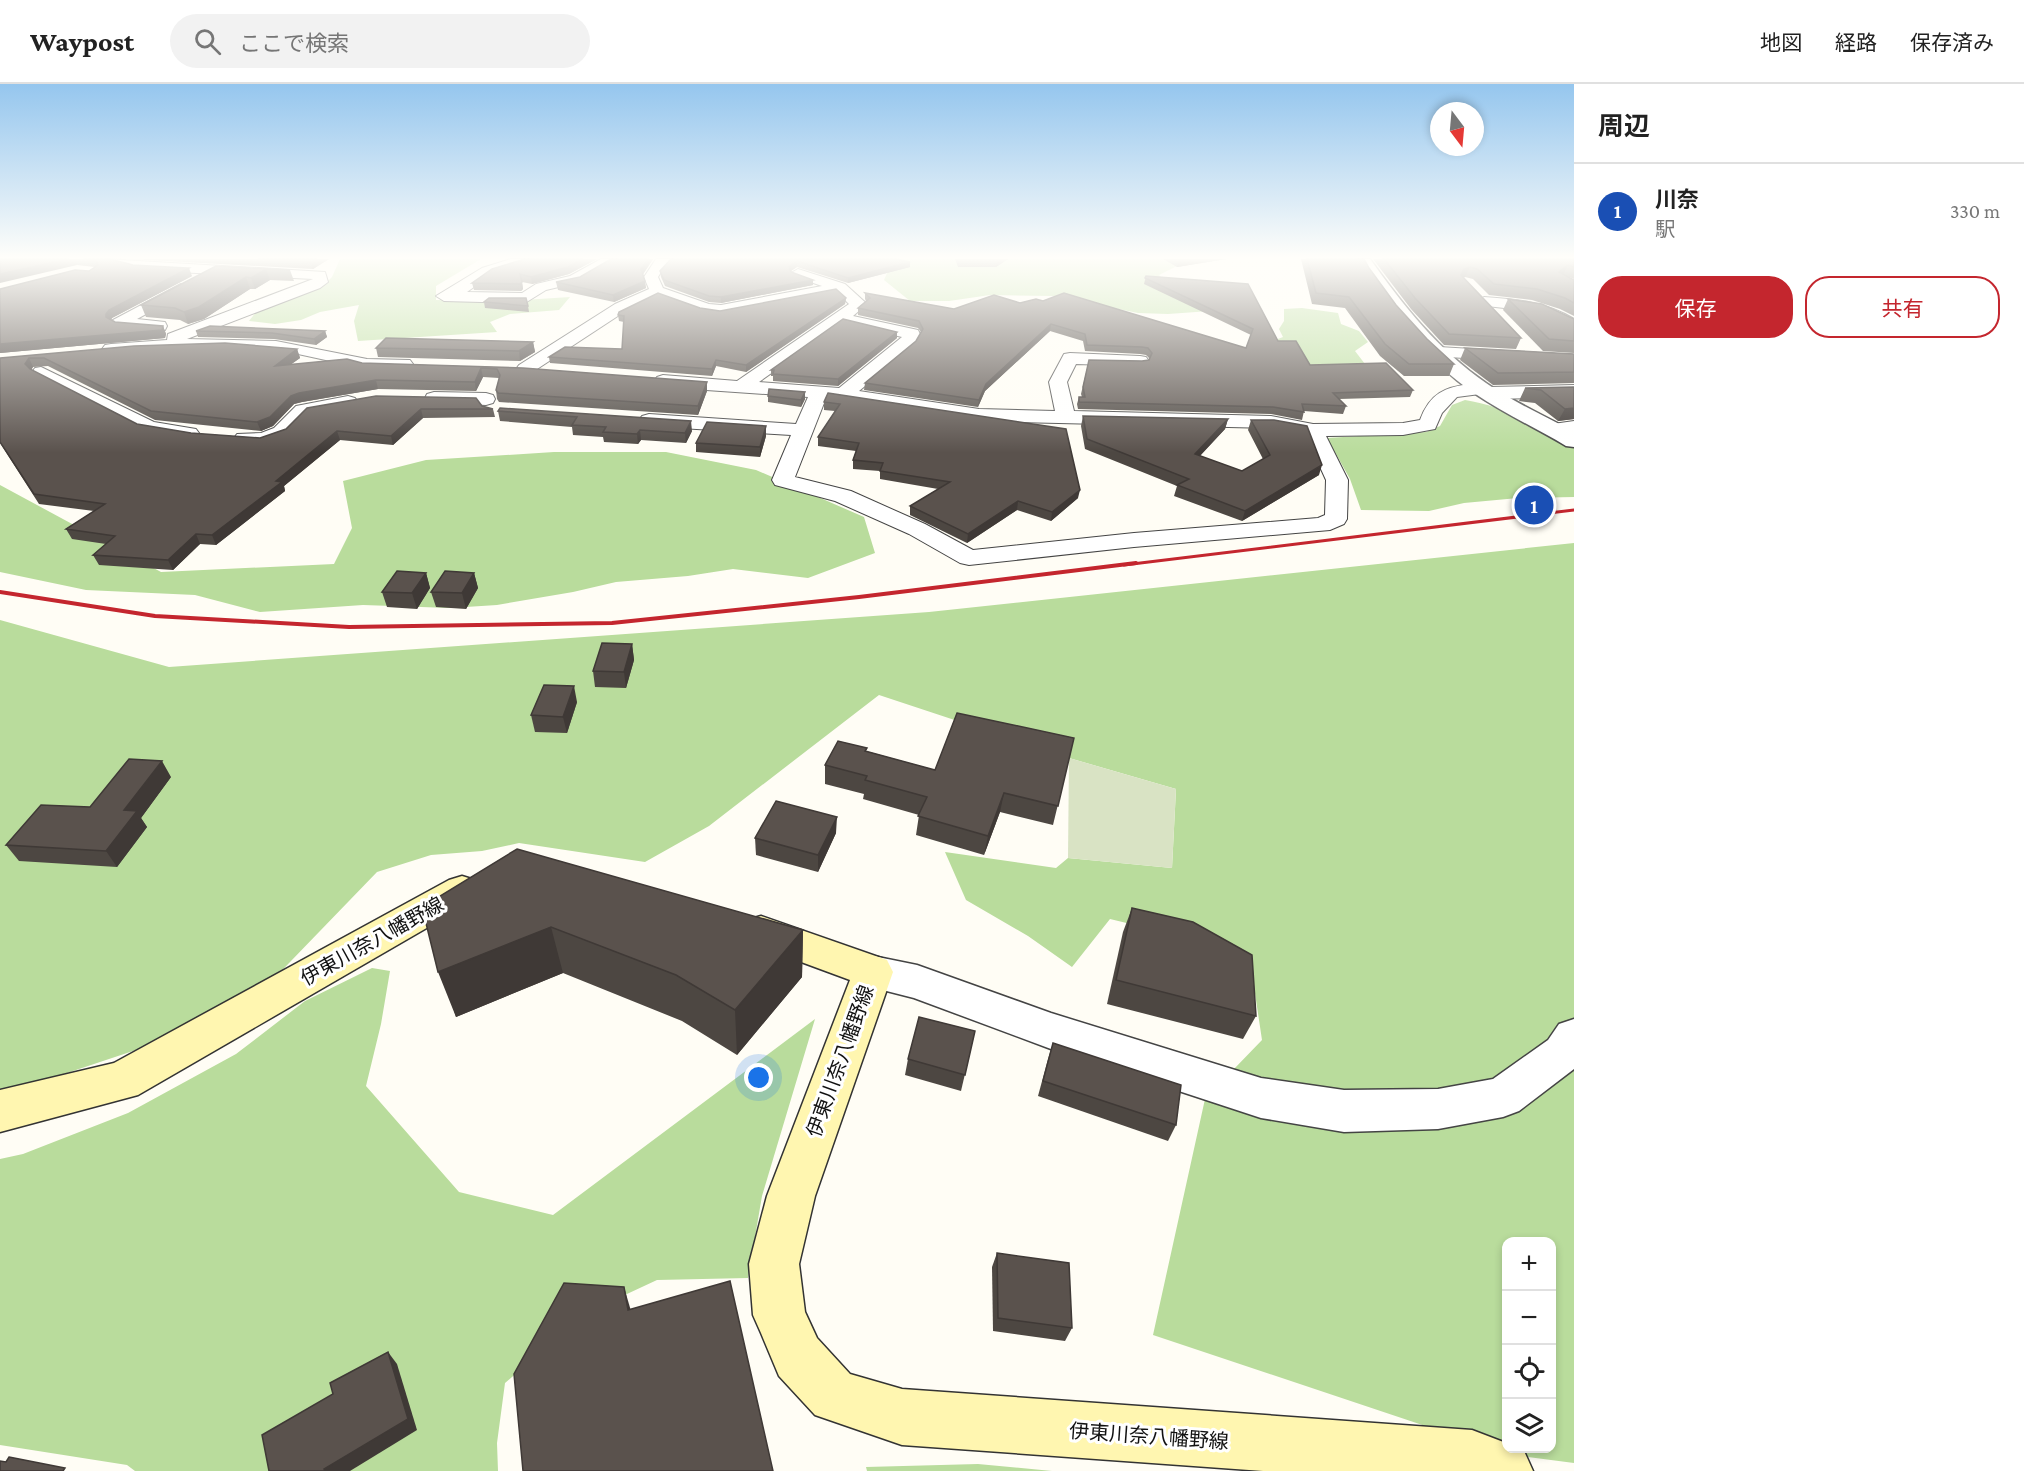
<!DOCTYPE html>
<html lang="ja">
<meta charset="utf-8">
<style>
body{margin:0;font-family:"Crimson Pro","Noto Sans JP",serif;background:#f2f2f2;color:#222}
.controls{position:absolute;right:18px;bottom:18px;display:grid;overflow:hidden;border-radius:12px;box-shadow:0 3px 9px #0003}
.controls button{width:54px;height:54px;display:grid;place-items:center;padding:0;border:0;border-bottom:2px solid #e0e0e0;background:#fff;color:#222;font:30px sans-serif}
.compass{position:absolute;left:1430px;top:18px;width:54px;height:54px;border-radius:50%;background:#fff;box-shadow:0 3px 9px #0003;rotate:164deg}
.you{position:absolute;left:759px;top:994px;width:21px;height:21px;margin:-15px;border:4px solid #fff;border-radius:50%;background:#1a73e8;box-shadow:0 0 0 9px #1a73e833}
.badge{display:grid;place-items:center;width:39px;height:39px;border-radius:50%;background:#c4262e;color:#fff;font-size:20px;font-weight:700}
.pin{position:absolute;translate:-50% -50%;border:3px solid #fff;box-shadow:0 2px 6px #0006}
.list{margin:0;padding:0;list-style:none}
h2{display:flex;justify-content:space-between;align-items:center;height:78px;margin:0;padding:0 24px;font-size:26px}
h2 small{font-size:20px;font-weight:400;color:#767676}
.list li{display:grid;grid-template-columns:39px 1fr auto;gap:18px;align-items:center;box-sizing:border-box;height:96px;padding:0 24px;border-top:2px solid #e0e0e0}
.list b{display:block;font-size:22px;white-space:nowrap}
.list p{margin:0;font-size:20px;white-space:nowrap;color:#767676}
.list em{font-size:20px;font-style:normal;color:#767676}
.actions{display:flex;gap:12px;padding:18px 24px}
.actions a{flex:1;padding:14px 0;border:2px solid #c4262e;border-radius:24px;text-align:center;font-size:21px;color:#c4262e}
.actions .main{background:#c4262e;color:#fff}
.icon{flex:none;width:33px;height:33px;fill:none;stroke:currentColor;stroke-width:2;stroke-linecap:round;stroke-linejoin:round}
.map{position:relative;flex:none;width:1574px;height:1387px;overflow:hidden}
header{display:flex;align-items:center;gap:36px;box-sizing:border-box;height:84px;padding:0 30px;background:#fff;border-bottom:2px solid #e0e0e0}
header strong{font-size:28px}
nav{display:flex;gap:33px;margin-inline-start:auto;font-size:21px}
.search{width:420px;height:54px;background:#f2f2f2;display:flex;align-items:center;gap:15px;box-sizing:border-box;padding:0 21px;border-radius:33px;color:#767676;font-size:22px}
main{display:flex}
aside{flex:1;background:#fff}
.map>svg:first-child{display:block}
.forest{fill:#b9dc9c;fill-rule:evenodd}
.cemetery{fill:#d9e3c4}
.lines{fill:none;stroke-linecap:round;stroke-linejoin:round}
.minor-casing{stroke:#444;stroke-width:2}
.tertiary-casing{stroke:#444;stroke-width:3}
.secondary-casing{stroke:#333;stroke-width:3}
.minor{fill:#fff;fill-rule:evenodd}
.tertiary{fill:#fff;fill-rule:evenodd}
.secondary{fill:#fff6b0;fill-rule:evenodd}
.rail-far1{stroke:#c4262e;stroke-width:3}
.rail{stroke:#c4262e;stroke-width:4}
.wall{fill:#4d4742}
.shaded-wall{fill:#3f3936}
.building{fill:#5a524d;stroke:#3f3936;stroke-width:1.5}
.labels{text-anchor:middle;stroke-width:6;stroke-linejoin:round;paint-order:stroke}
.near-street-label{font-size:20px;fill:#111;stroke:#fff}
</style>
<header>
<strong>Waypost</strong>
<div class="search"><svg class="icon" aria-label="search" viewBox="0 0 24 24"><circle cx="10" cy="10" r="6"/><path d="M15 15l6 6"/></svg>ここで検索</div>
<nav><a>地図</a><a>経路</a><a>保存済み</a></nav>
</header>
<main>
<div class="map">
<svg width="1574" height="1387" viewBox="0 0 1574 1387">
<rect width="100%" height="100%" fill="#fffdf5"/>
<g class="forest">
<polygon points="340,175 481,175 436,202 436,216 506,217 570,213 559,226 510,230 490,238 497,248 358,257 354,237 359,221 320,228 301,236 275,240 249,237 256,228 324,201 332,193"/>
<polygon points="847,175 1163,175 1177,182 1159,191 1171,203 1224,226 1168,230 1138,229 1054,212 990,211 949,217 910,217 884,196 888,187"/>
<path d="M 1302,224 L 1338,229 L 1341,240 L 1359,247 L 1368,258 L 1355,267 L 1365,280 C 1319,290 1295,278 1251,265 L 1283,253 L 1279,245 L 1284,237 L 1284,225 Z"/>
<path d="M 1465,316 C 1504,322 1540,343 1574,361 L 1574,413 L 1518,414 L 1464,419 L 1429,427 L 1361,426 L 1350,395 L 1327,354 L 1426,348 L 1440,342 L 1452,321 Z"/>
<polygon points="554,368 666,368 756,386 864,433 875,469 808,494 733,485 688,492 616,498 573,508 497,521 450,524 363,521 260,528 195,511 86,506 0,488 0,401 161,488 334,480 352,444 343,397 426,376"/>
<path d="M 1574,459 L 1574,1379 L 1512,1371 L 1153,1251 L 1205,1015 L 1262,956 L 1253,896 L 1201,857 L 1110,835 L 1072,883 L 1028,852 L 966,816 L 945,768 L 1056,784 L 1068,774 L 1172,784 L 1176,705 L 1069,674 L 879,611 L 709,742 L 645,778 L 519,759 L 482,767 L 431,771 L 377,788 L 262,907 L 157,959 L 19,1005 L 0,1007 L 0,536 L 169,583 L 929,528 ZM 1506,1158 L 1552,1158 L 1552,1364 L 1506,1364 Z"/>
<polygon points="372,884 390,887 381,940 366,1002 459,1108 553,1131 815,935 762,1112 748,1194 657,1196 584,1230 505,1299 497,1359 498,1387 135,1387 127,1381 0,1361 0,1075 23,1070 128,1029 236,970 305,917"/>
<polygon points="978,1380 1052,1387 867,1387 866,1383"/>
</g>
<polygon class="cemetery" points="1069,674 1176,705 1172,784 1068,774"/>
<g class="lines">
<defs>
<g id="minor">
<polygon points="105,175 325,188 328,198 320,204 187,255 276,257 367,275 410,276 413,280 410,284 367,285 298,270 255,266 194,265 105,269 102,265 105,261 111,260 167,256 168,250 313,195 137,186 107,178"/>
<polygon points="511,175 532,175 530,178 492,190 467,208 522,209 536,200 570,192 601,175 618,175 580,198 546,206 525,219 444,217 436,212 482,184"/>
<path d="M 656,175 L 673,175 L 664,183 L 658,193 L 663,204 L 709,220 L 721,221 L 822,202 L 793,192 L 791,189 L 798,185 L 845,200 L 867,220 L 853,232 L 918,246 L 920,250 L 914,262 L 859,307 L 979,325 L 1055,327 L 1049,298 L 1064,270 L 1070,269 L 1140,272 L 1146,273 L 1149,277 L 1146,281 L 1140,282 L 1076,280 L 1067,298 L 1074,327 L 1271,332 L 1313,340 L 1403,339 L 1420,336 C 1430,309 1445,303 1471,300 C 1479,299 1484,298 1489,303 L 1574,301 L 1574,313 L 1489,315 L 1482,313 L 1480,310 L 1457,313 L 1442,329 L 1435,345 L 1403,351 L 1326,352 L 1348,396 L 1347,435 L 1344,440 L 1330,446 L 1134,463 L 969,481 L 960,479 L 909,450 L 835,417 L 775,401 L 772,396 L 791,351 L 649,342 L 642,340 L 639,336 L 642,332 L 649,330 L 796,340 L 808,313 L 663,303 L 657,301 L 654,297 L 657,293 L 663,291 L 737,297 L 849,220 L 837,208 L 721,231 L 701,228 L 658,212 L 627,226 L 531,289 L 519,289 L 516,285 L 519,281 L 615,220 L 649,205 L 644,193 ZM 842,239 L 902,253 L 839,304 L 759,298 ZM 826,314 L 979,337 L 1271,344 L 1305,350 L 1326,396 L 1325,431 L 1318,434 L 1134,449 L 973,466 L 925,440 L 851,407 L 795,393 Z"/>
<polygon points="181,200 189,205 186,208 137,235 165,238 167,242 165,246 119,244 111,239 113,236"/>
<path d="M 1484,213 C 1515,215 1547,218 1574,235 L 1574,247 L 1530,227 L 1478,221 L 1476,218 Z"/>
<polygon points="1439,263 1574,271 1574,281 1433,272 1430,268 1433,264"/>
<polygon points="41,283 154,338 196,345 199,349 196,353 189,355 142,347 35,292 32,288 35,284"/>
<polygon points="434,308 486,309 493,311 495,315 493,319 486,321 427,318 425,314 427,310"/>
<polygon points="348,312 355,314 358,318 355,322 309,331 288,352 270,359 263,361 237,358 234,354 237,350 261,349 274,344 296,322"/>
<polygon points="1574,337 1574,349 1553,351 1546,349 1543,345 1546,341"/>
</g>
<g id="tertiary">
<path d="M 1356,175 L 1370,175 C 1403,221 1439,267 1486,299 C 1513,318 1545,332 1574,348 L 1574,363 L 1566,362 C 1536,344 1503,329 1474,309 C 1427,277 1384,224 1356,175 Z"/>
<polygon points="873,872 917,881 1051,929 1261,994 1344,1006 1438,1005 1493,995 1548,956 1559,940 1574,935 1574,985 1519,1027 1503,1033 1438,1045 1344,1048 1261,1034 1051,965 914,914 859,900 853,888 859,876"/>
</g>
<g id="secondary">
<polygon points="462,792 475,796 480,806 475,816 138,1011 0,1048 0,1006 114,979 449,796"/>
<polygon points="761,832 887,876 893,888 815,1112 799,1180 805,1228 817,1254 850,1290 902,1305 1472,1346 1506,1359 1506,1364 1524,1367 1533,1387 1263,1387 902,1361 815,1331 779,1292 761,1249 753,1231 749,1180 767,1112 850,896 747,858 742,847 747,836"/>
</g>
</defs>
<use href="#minor" class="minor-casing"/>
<use href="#tertiary" class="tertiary-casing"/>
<use href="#secondary" class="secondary-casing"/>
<use href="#minor" class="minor"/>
<use href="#tertiary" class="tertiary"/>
<use href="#secondary" class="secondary"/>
<polyline class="rail-far1" points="1124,481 1574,426"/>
<polyline class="rail" points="0,508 155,532 349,543 612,539 859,513 1136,479"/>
</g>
<g class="wall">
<polygon points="0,175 110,175 133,181 192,192 112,234 111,236 115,238 163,242 166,250 165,254 0,269 0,205 89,187 95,183 77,181"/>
<polygon points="130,175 329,175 313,185"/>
<polygon points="525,175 597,175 569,190 532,200 522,198 523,205 521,207 474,206 472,199"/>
<polygon points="611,175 653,175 643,190 646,204 614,218 558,206 556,198 580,193"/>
<polygon points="671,175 910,178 910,183 848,199 797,183 791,187 813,201 721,219 709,218 665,202 661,193 660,187"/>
<polygon points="955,175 1008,175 996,183 958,183"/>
<polygon points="1163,175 1226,175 1177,183"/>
<polygon points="1301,175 1364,175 1369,184 1396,221 1427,255 1454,280 1449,292 1404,292 1380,272 1345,224 1312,220"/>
<polygon points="1373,175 1574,175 1574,195 1567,192 1574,196 1574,232 1560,225 1532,216 1489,211 1473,195 1465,193 1463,194 1521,254 1516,265 1444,261 1411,225"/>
<polygon points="216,182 290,186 294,197 270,196 255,205 250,205 204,235 188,240 180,236 146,233 141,221"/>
<polygon points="1146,192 1278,257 1310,281 1413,306 1410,313 1339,315 1346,322 1343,330 1304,327 1302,336 1271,330 1078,325 1077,320 1079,313 1082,313 1081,310 1089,276 1142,277 1149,276 1150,275 1146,271 1140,270 1085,267 1083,257 1050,247 985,307 978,323 864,306 865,299 916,257 921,248 918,244 858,231 858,224 866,217 865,215 865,209 954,225 1020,219 1246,264 1251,251 1144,200"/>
<polygon points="846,214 845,220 746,288 716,282 712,292 550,279 549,273 622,265 624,238 619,237 618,231 700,224 720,227"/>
<polygon points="1508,215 1574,235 1574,269 1543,267 1503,226"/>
<polygon points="484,218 528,222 529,228 485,224"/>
<polygon points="196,247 325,247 327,253 316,261 274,255 198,253"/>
<polygon points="897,254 838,302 773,297 773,292 771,292 771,286"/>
<polygon points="533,258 535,268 520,277 378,273 376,264"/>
<polygon points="1465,264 1574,270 1574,299 1493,301 1460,276"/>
<polygon points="297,265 300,274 291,280 362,279 523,284 707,307 698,331 499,318 497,315 496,306 499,294 483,293 476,307 378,305 302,318 294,320 273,342 261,347 155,336 48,282 33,283 31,286 137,340 191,349 260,354 286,345 307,324 482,322 493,325 495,333 423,334 393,361 340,356 284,402 285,407 216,461 200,460 173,486 99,481 93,471 106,460 72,455 66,445 94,427 39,420 0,359 0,274"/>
<polygon points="1574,303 1574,335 1558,337 1535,319 1519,317 1525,304"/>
<polygon points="805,308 805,315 801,323 768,318 768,312"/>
<polygon points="828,309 1078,414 1051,437 1017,426 967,459 910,431 910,422 938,405 880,395 880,387 853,385 853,376 856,367 818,362 818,353 835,327 824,326 824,318"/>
<polygon points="500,324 692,347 686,359 641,356 638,360 604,358 603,353 573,351 572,343 500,337 498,327"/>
<polygon points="1083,332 1228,335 1225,345 1200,372 1242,387 1263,375 1248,346 1251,336 1319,391 1242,437 1174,412 1177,402 1085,365 1081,342"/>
<polygon points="766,342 766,352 760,373 696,368 696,359"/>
<polygon points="426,489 430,504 417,525 387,523 382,508"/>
<polygon points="474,489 478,504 466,525 436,523 431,508"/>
<polygon points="632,560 634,576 626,604 595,603 593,587"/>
<polygon points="577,618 567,649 535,648 531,631"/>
<polygon points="1074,654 1053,741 1000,728 984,771 916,751 919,731 863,715 864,710 825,700 825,681 867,664 866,667 935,686"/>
<polygon points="171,693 141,734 147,743 117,783 19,777 6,761 90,723"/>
<polygon points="836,749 818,788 756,771 755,754"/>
<polygon points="422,823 803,846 802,893 737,971 682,937 563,889 456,933"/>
<polygon points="1132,824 1256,932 1243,955 1107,920 1123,848"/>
<polygon points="975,947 961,1007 905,991 908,975"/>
<polygon points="1053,959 1176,1041 1168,1057 1038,1012 1048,975"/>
<polygon points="997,1169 1072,1244 1065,1257 993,1247 992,1183"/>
</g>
<g class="shaded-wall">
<polygon points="69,175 75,175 77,181 0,199 0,190"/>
<polygon points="315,175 329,175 313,185 311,178"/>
<polygon points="583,175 597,175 569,190 532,200 531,193"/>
<polygon points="648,175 653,175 642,192 641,185"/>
<polygon points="997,175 1008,175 996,183"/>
<polygon points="1179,175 1226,175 1177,183"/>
<polygon points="797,177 797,183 789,188 789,183"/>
<polygon points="910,178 910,183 848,199 848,194"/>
<polygon points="1568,181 1563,191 1559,188"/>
<polygon points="1470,183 1465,193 1459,195 1464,185"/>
<polygon points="189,184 192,192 112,234 109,238 106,230 109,226"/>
<polygon points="266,185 270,196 255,205 251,194"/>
<polygon points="246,193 250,205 204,235 188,240 184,228"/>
<polygon points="813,196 813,201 721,219 721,213"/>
<polygon points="645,197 646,204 614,218 613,211"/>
<polygon points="522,198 523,205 521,207 520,200"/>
<polygon points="846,214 845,220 746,288 746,281"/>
<polygon points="1051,240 1050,247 985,307 978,323 979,316 986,300"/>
<polygon points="163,242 166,250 165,254 0,269 0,260"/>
<polygon points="325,247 327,253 316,261 314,255"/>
<polygon points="897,248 897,254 838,302 838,295"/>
<polygon points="533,258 535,268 520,277 519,267"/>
<polygon points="297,265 300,274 278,290 275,282"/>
<polygon points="29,274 33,283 30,288 25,280"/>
<polygon points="716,276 716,282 712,292 712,285"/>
<polygon points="481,284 483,293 476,307 475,298"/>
<polygon points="376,296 378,305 302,318 294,320 273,342 261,347 257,338 291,312 299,309"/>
<polygon points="707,298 707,307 698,331 698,322"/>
<polygon points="805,308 805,315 801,323 801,316"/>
<polygon points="1574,324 1574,335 1558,337 1565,325"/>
<polygon points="421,325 423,334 393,361 391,352"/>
<polygon points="1228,335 1225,345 1192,380 1195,370"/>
<polygon points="691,337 692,347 686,359 685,349"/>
<polygon points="766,342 766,352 760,373 760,363"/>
<polygon points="640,346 641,356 638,360 637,350"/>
<polygon points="337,347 340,356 284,402 285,407 216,461 212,451 276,397"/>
<polygon points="1322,381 1319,391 1242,437 1245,427"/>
<polygon points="1080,406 1078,414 1051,437 1052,428"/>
<polygon points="1018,417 1017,426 967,459 968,450"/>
<polygon points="196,450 200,460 173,486 168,476"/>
<polygon points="426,489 430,504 417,525 412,509"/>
<polygon points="474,489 478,504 466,525 462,509"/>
<polygon points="632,560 634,576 626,604 624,588"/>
<polygon points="574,602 577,618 567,649 563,633"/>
<polygon points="162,677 171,693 141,734 147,743 117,783 106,767 124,726"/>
<polygon points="1004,709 1000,728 984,771 988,752"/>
<polygon points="837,733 836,749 818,788 818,771"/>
<polygon points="551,843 563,889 456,933 438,888"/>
<polygon points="803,846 802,893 737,971 735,926"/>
<polygon points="624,1203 633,1234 628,1226"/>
<polygon points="388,1268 397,1280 417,1346 350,1387 325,1387 324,1385"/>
</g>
<g class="building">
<polygon points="0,175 69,175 0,190"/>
<polygon points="83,175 110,175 133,181 189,184 109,226 106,230 106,233 115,238 163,242 162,246 0,260 0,205 75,186 89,187 98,181 96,176"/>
<polygon points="258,175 315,175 311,178"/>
<polygon points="525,175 583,175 568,183 531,193 520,190 522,198 520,200 472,199 492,185"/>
<polygon points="611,175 648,175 641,185 645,197 613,211 556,198 580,193"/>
<polygon points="671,175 896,175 910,178 848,194 797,177 789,183 791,188 813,196 721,213 709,212 664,196 660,187"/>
<polygon points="1307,175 1364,175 1369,184 1396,221 1427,255 1454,280 1409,280 1385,260 1349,213 1316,209"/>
<polygon points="1384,175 1574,175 1574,183 1568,181 1559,188 1574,196 1574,219 1565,214 1537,205 1494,200 1477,185 1470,183 1464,185 1461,191 1521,254 1449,250 1415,214"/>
<polygon points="216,182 290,186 266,185 251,194 246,193 199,223 184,228 175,224 141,221"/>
<polygon points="1146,192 1248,200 1278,257 1296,257 1310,281 1386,279 1413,306 1333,309 1346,322 1302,320 1304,328 1273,323 1079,318 1079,313 1085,313 1083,303 1089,276 1142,277 1149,276 1152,269 1148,264 1142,263 1087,261 1085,250 1051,240 986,300 979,316 865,299 916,257 923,245 919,237 858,224 870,214 865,209 954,225 994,211 1020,219 1036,215 1043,217 1064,209 1246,264 1253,245 1145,194"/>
<polygon points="836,205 846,214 746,281 716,276 712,285 549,273 565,263 622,265 624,232 618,231 619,228 658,209 700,224 720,227"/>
<polygon points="489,214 526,214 528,222 484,218"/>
<polygon points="1508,215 1542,220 1574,235 1574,257 1549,255"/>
<polygon points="843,235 897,248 838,295 773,290 774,286 771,286"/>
<polygon points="210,242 325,247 314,255 272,249 196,247"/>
<polygon points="386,254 533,258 519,267 376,264"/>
<polygon points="225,259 297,265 275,282 347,275 362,279 523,284 707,298 698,322 498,309 496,306 500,291 497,285 481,284 475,298 376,296 299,309 291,312 270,333 257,338 151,327 44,274 29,274 25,280 30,285 137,340 191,349 260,354 286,345 307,324 376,312 476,314 482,322 493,325 421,325 391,352 337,347 276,397 282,398 212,451 196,450 168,476 93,471 115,452 66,445 105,420 34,410 0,358 0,274 134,262"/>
<polygon points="1465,264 1574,270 1574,288 1498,289"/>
<polygon points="1574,303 1574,324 1565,325 1541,306 1525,304"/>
<polygon points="769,305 805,308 801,316 768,312"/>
<polygon points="828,309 1066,345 1080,406 1052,428 1018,417 968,450 910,422 950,398 880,387 883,379 853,376 859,359 818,353 840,320 824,318"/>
<polygon points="500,324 691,337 685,349 640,346 637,350 603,348 606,343 572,341 577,333 498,327"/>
<polygon points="1083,332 1228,335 1195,370 1242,387 1270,371 1251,336 1274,336 1307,342 1322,381 1245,427 1177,401 1189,395 1087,355"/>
<polygon points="707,338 766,342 760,363 696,359"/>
<polygon points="397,487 426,489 412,509 382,508"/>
<polygon points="445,487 474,489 462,509 431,508"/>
<polygon points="602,559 632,560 624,588 593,587"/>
<polygon points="544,601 574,602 563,633 531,631"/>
<polygon points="957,629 1074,654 1058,722 1004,709 988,752 918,732 927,713 865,696 867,692 825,681 838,657 867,664 865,667 935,686"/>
<polygon points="129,675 162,677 124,726 137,727 106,767 6,761 41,721 90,723"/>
<polygon points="776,717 837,733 818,771 755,754"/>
<polygon points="517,765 803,846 735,926 676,891 551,843 438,888 422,823"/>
<polygon points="1132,824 1193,838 1252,871 1256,932 1116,896"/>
<polygon points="919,933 975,947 965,991 908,975"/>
<polygon points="1053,959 1181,1001 1176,1041 1043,997"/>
<polygon points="997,1169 1069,1179 1072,1244 998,1234"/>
<polygon points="730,1197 773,1387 523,1387 514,1290 564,1199 624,1203 628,1226"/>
<polygon points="388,1268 408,1335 324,1385 325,1387 269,1387 262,1351 333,1310 330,1299"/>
<polygon points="9,1373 65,1384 63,1387 0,1387 0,1377 6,1378"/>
</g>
<linearGradient id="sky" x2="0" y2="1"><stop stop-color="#95c6ee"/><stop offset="0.47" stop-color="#fffefa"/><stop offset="1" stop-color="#fffefa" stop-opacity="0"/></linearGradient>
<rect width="1574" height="369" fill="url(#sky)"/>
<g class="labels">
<g class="near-street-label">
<text transform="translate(372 857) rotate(-29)" y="7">伊東川奈八幡野線</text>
<text transform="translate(840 977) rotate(-70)" y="7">伊東川奈八幡野線</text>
<text transform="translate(1149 1352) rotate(4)" y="7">伊東川奈八幡野線</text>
</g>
</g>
</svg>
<div class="controls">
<button>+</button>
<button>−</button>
<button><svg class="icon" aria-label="locate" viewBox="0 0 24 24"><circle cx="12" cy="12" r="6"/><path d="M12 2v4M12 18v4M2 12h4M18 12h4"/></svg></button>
<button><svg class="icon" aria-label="layers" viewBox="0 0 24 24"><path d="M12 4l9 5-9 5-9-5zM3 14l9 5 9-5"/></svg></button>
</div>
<svg class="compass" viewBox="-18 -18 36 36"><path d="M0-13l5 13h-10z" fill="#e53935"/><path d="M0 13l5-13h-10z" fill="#767676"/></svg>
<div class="you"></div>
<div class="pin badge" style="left:1534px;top:421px;background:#1a4fb4">1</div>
</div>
<aside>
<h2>周辺<small></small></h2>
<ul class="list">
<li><span class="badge" style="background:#1a4fb4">1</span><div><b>川奈</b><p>駅</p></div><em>330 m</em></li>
</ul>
<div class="actions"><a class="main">保存</a><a>共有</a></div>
</aside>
</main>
